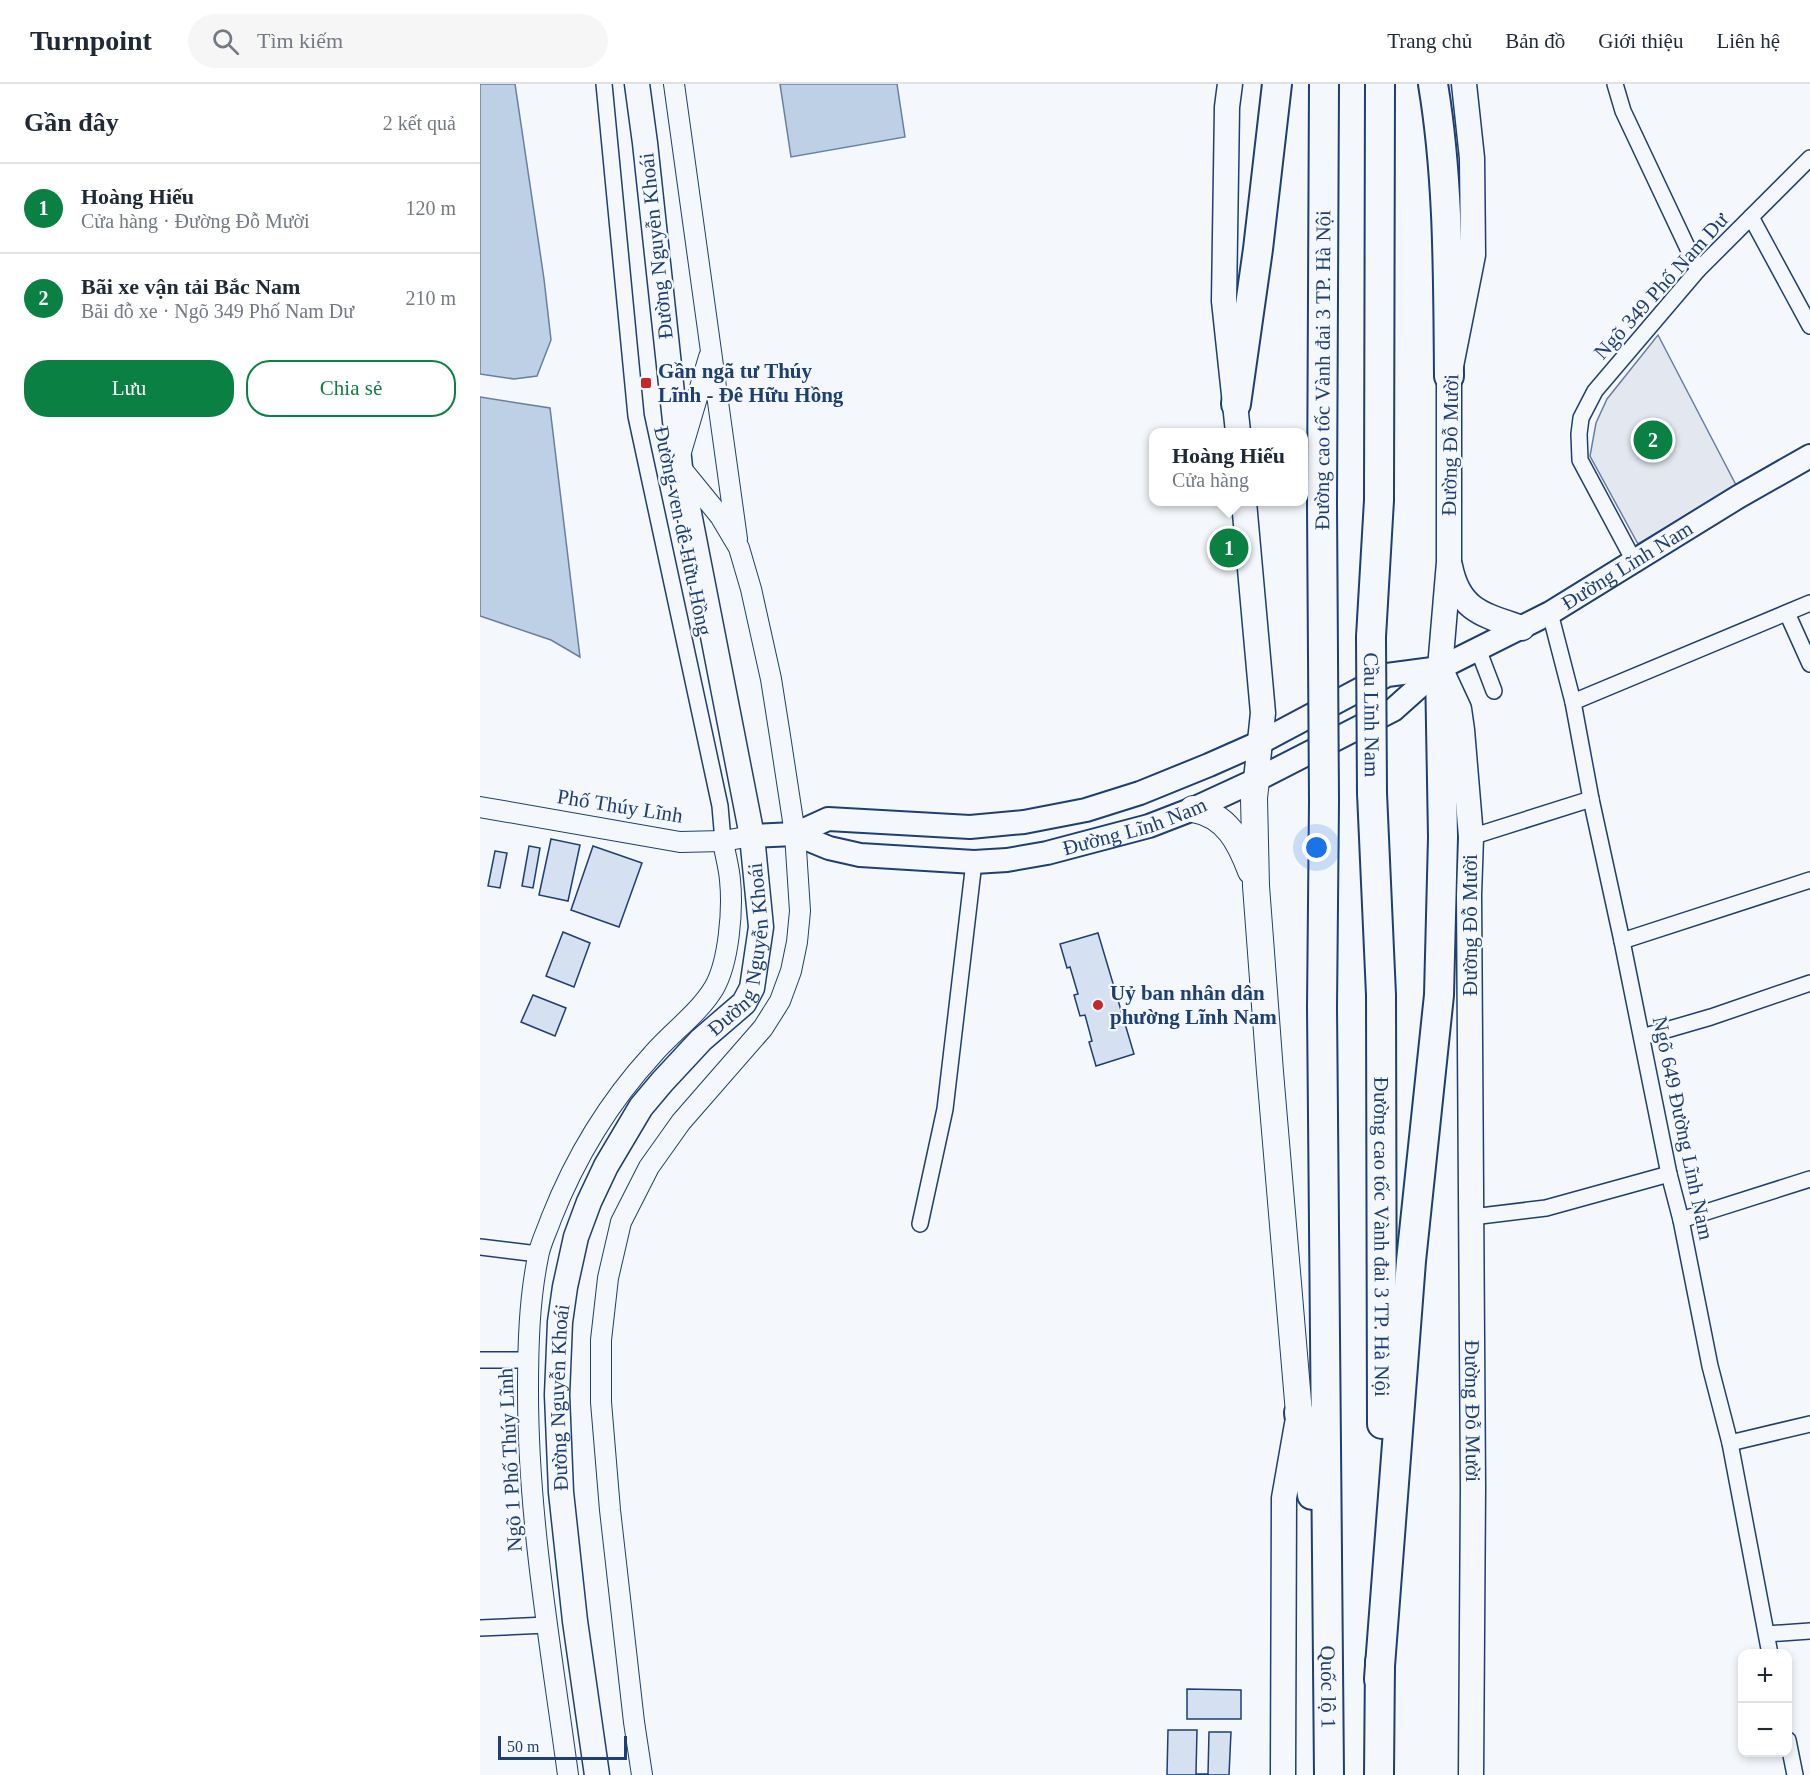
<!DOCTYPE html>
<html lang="vi">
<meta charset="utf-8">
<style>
body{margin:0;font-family:"Times New Roman",serif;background:#f6f6f7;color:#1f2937}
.controls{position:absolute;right:18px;bottom:18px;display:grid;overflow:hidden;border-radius:12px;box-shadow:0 3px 9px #0003}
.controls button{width:54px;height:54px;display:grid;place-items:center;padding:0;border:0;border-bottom:2px solid #e0e1e3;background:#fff;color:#1f2937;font:30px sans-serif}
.scale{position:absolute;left:18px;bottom:15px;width:129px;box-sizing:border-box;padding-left:6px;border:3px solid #1d3f73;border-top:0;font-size:16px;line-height:21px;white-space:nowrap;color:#1d3f73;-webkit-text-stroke:4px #f4f7fb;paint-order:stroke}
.you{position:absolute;left:837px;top:764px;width:21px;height:21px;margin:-15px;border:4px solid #fff;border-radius:50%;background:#1a73e8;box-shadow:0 0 0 9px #1a73e833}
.badge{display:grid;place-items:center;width:39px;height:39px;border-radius:50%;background:#0b8043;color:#fff;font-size:20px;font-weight:700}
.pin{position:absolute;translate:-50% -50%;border:3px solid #fff;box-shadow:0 2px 6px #0006}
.popup{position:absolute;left:669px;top:344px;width:159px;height:78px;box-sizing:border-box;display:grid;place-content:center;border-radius:12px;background:#fff;filter:drop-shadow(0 2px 4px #0005);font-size:20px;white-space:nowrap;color:#747a83}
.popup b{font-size:22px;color:#1f2937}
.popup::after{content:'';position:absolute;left:50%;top:100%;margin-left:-12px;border:12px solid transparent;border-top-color:#fff}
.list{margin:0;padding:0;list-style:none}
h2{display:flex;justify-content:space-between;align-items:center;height:78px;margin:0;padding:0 24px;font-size:26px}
h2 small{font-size:20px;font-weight:400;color:#747a83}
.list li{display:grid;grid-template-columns:39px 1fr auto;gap:18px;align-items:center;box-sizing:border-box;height:90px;padding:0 24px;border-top:2px solid #e0e1e3}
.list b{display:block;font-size:22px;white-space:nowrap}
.list p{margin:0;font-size:20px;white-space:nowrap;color:#747a83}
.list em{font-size:20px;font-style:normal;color:#747a83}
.actions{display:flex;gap:12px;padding:18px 24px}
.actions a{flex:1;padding:14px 0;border:2px solid #0b8043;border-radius:24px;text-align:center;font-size:21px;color:#0b8043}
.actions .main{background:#0b8043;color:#fff}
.icon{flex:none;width:33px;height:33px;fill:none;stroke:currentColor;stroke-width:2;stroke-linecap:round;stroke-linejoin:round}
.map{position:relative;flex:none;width:1330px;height:1691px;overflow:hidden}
header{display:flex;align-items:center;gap:36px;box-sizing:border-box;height:84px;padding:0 30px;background:#fff;border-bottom:2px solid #e0e1e3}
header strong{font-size:28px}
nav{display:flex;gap:33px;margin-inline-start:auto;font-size:21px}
.search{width:420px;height:54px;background:#f6f6f7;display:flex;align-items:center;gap:15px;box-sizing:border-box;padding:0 21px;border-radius:33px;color:#747a83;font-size:22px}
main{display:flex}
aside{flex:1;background:#fff}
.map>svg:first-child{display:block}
.parking{fill:#e3e8f0;stroke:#687fa3;stroke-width:1.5}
.water{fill:#bed0e5;stroke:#687fa3;stroke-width:1.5}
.building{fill:#d5e0f0;stroke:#1d3f73;stroke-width:1.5}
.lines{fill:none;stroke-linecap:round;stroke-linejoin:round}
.minor-casing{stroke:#1d3f73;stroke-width:18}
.tertiary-casing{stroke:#1d3f73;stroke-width:22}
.secondary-casing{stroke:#1d3f73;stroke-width:26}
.primary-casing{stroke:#1d3f73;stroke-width:27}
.trunk-casing{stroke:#1d3f73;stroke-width:28}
.motorway-casing{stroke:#1d3f73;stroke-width:32}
.minor{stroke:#f4f7fb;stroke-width:15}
.tertiary{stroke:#f4f7fb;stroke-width:20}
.secondary{stroke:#f4f7fb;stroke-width:22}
.primary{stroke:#f4f7fb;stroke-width:24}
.trunk{stroke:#f4f7fb;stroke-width:26}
.motorway{stroke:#f4f7fb;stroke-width:28}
.motorway-bridge-casing{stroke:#1d3f73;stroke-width:32;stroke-linecap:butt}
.motorway-bridge{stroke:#f4f7fb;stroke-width:28}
.poi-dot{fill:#c62828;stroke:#f4f7fb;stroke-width:2}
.labels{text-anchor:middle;stroke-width:4.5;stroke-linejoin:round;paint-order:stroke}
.street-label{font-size:21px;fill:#1d3f73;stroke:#f4f7fb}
.poi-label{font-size:21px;font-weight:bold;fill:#1d3f73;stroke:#f4f7fb;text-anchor:start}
</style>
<header>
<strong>Turnpoint</strong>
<div class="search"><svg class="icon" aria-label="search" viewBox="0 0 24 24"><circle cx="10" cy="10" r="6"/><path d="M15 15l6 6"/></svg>Tìm kiếm</div>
<nav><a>Trang chủ</a><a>Bản đồ</a><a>Giới thiệu</a><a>Liên hệ</a></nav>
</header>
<main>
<aside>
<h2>Gần đây<small>2 kết quả</small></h2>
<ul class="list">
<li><span class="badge">1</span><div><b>Hoàng Hiếu</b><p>Cửa hàng · Đường Đỗ Mười</p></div><em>120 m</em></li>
<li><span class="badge">2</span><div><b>Bãi xe vận tải Bắc Nam</b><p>Bãi đỗ xe · Ngõ 349 Phố Nam Dư</p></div><em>210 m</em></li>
</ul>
<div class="actions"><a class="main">Lưu</a><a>Chia sẻ</a></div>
</aside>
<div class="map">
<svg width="1330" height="1691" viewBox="0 0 1330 1691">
<rect width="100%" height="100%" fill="#f4f7fb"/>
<polygon class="parking" points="1178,251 1256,401 1158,460 1110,372 1116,339 1127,315"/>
<g class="water">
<polygon points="0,0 35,0 64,195 71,256 57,292 34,295 0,290"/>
<polygon points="300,0 417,0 425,53 311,73"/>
<polygon points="0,313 70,324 100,573 71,556 0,532"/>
</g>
<g class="building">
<polygon points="71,755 100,761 88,817 59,811"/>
<polygon points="49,762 60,764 53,804 42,802"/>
<polygon points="113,762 162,779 139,843 91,826"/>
<polygon points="15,767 27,769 20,804 8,802"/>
<polygon points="83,848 110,859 94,903 66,892"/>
<polygon points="618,849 654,970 616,982 609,958 612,957 605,931 600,932 594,911 598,910 590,883 587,884 580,860"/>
<polygon points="53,911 86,924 75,952 41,938"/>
<polygon points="707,1605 761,1606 761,1635 707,1635"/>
<polygon points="688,1646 717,1646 716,1690 728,1690 729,1648 751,1648 749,1691 687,1691"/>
</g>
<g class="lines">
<defs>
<g id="minor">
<polyline points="124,0 156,332 240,722 243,757"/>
<polyline points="1135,0 1143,27 1218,186"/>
<polyline points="1271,133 1330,242"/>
<polyline points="1154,477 1100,376 1099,350 1101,334 1115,307 1218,186 1330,74"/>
<polyline points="1070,529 1093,618 1111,715 1142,857 1189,1090 1201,1136 1230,1282 1250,1359 1290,1570"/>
<polyline points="1307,529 1330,580"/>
<polyline points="998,565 1014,607"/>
<polyline points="1093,618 1330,519"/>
<polyline points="991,753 1111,715"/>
<polyline points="1142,857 1330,796"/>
<polyline points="1162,953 1231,933 1330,899"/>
<polyline points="992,1133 1066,1124 1189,1090"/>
<polyline points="1201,1136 1330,1095"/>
<polyline points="440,1140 465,1025 494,778"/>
<polyline points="0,1163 58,1170"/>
<polyline points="0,1276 48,1276"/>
<polyline points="1250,1359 1330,1340"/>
<polyline points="0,1544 67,1541"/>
<polyline points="1287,1550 1330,1547"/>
<polyline points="1308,1656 1315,1691"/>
</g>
<g id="tertiary">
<polyline points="194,0 257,455"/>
<polyline points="201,368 229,273"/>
<polyline points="0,723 200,758 243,757 272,752"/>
<path d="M 88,1691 C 71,1564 48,1436 48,1308 C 48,1263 49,1217 58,1173 C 60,1160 67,1147 71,1135 C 95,1074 128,1019 173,970 C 192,948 219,929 234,904 C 249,878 253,826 250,796 C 249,783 245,770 243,757"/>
<polyline points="162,1691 154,1638 130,1426 121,1318 121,1256 128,1194 141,1138 169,1083 201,1038 283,944 300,917 311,887 317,858 320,827 315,750 300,652 291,595 271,505 259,464 240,432 200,383"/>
</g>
<g id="secondary">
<path id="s1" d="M 315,750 L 349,764 L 380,771 L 494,778 L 527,776 L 567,769 L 669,742 L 713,725 L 776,696 L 913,626 L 960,584 L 1070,529 L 1258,413 L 1330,372"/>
<polyline points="272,752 315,750 348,735 490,743 544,738 606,726 660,709 729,681 781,658 907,591 960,584"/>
</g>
<g id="primary">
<polyline points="750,0 747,23 744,217 758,348"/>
<path id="s2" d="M 984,0 L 992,74 L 993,171 L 969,292 L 969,478 L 960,584 L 979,625 L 982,646 L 991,753 L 989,811 L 993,1404 L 991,1691"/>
<polyline points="764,418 783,629 776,696"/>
<path d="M 970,482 C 979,527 1004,531 1042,544"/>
<path id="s3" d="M 117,1691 L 95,1537 L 81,1408 L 77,1311 L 80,1238 L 85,1203 L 96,1153 L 109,1118 L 126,1082 L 161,1023 L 182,998 L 221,956 L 264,919 L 272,904 L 281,843 L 272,752 L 200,383 L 165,59 L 157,0"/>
<polyline points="803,1691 804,1414 817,1340"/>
</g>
<g id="trunk">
<polyline points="776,696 774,714 776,802 790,988 819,1329"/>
<path d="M 713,725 C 747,731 760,758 771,787"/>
</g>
<g id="motorway">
<path d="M 953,0 C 969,96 968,194 969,292"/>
<polyline points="756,320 778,165 797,0"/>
<polyline points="891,553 899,416 900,0"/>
<path id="s4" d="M 843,572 L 842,421 L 844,0"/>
<path id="s5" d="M 892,709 L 901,911 L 902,1340"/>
<path id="s6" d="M 844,717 L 842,923 L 849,1691"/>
<polyline points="819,1329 832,1411"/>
<polyline points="899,1595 931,1177 959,911 963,753 960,584"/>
<polyline points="899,1691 900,1578"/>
</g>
</defs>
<use href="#minor" class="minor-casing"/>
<use href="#tertiary" class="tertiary-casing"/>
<use href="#secondary" class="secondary-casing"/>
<use href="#primary" class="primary-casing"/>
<use href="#trunk" class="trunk-casing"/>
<use href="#motorway" class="motorway-casing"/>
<use href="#minor" class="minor"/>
<use href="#tertiary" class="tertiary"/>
<use href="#secondary" class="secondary"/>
<use href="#primary" class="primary"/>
<use href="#trunk" class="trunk"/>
<use href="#motorway" class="motorway"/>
<defs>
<g id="motorway-bridge">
<path id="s7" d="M 891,553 L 892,709"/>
<polyline points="843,572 844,717"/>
</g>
</defs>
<use href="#motorway-bridge" class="motorway-bridge-casing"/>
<use href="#motorway-bridge" class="motorway-bridge"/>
</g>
<g class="poi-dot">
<rect x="160" y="293" width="12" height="12" rx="3"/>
<circle cx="618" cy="921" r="6"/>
</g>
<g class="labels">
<g class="street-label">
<text transform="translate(176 162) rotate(-96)" y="7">Đường Nguyễn Khoái</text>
<text transform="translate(1181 202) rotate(-48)" y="7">Ngõ 349 Phố Nam Dư</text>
<text dy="7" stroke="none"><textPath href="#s4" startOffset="286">Đường cao tốc Vành đai 3 TP. Hà Nội</textPath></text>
<text transform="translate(970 361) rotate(-89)" y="7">Đường Đỗ Mười</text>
<text transform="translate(203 447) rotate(78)" y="7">Đường ven đê Hữu Hồng</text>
<text dy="7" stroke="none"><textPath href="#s1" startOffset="909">Đường Lĩnh Nam</textPath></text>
<text dy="7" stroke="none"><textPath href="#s7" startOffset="78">Cầu Lĩnh Nam</textPath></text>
<text transform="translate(140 722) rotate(9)" y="7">Phố Thúy Lĩnh</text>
<text dy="7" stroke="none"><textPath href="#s1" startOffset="348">Đường Lĩnh Nam</textPath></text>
<text transform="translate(990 841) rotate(-90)" y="7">Đường Đỗ Mười</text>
<text dy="7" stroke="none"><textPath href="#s3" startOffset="884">Đường Nguyễn Khoái</textPath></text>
<text transform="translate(1203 1044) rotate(78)" y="7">Ngõ 649 Đường Lĩnh Nam</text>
<text dy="7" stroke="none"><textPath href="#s5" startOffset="444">Đường cao tốc Vành đai 3 TP. Hà Nội</textPath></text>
<text dy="7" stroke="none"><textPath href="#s3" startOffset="380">Đường Nguyễn Khoái</textPath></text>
<text dy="7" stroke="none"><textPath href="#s2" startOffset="1335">Đường Đỗ Mười</textPath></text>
<text transform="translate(30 1376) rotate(-93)" y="7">Ngõ 1 Phố Thúy Lĩnh</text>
<text dy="7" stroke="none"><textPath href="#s6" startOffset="886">Quốc lộ 1</textPath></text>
</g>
<g class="poi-label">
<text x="178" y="294">Gần ngã tư Thúy<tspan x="178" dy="24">Lĩnh - Đê Hữu Hồng</tspan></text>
<text x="630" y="916">Uỷ ban nhân dân<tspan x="630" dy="24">phường Lĩnh Nam</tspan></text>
</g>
</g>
</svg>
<div class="controls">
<button>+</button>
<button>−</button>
</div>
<div class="scale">50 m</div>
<div class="you"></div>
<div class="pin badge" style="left:749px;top:464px">1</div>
<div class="popup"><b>Hoàng Hiếu</b>Cửa hàng</div>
<div class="pin badge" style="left:1173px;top:356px">2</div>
</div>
</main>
